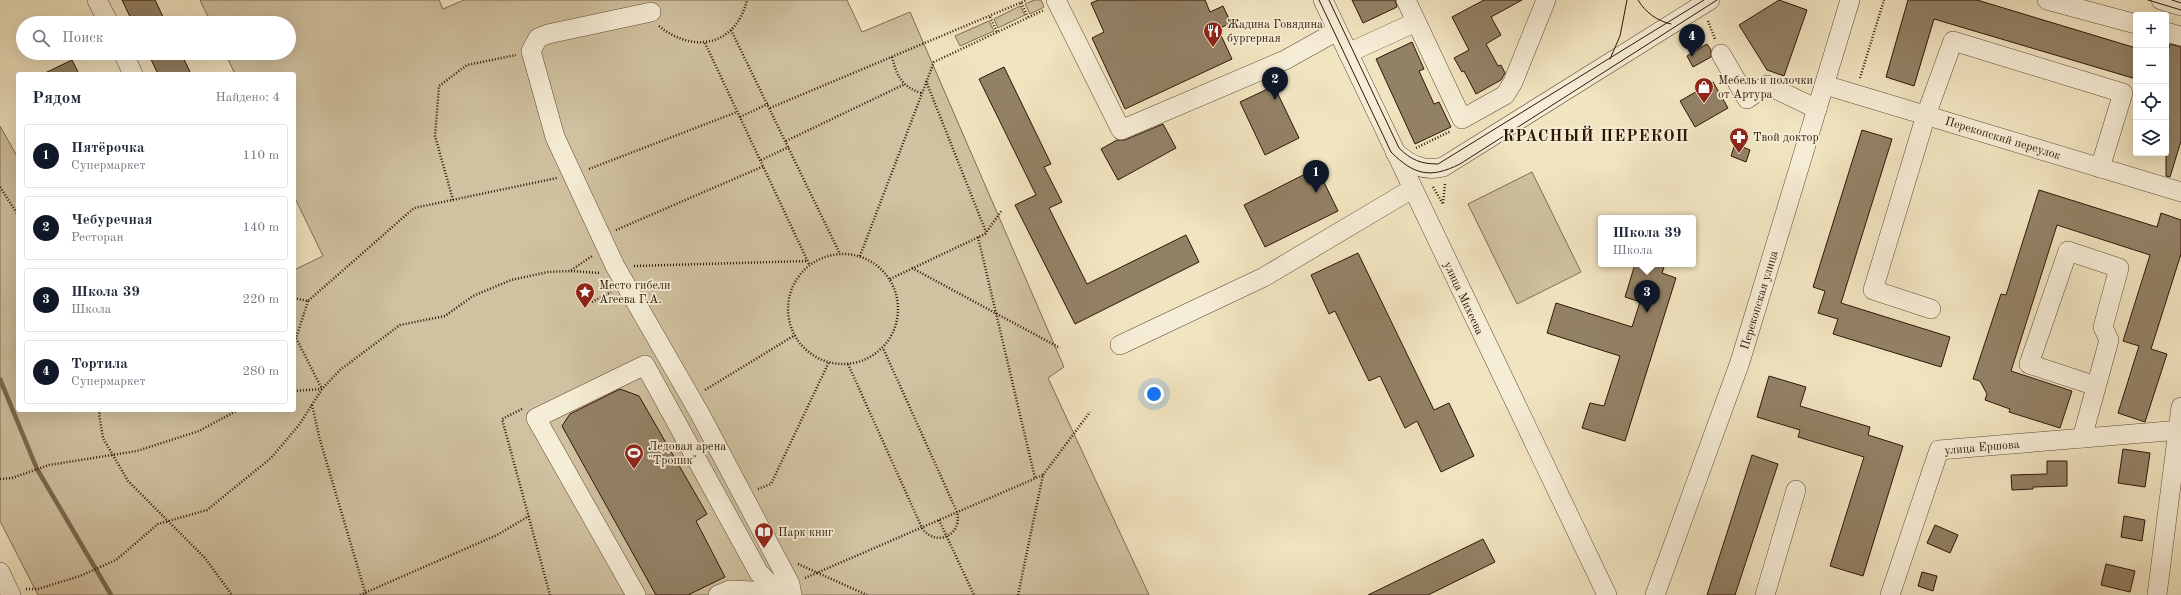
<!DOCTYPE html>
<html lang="ru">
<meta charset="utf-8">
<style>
body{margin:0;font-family:"Old Standard TT",serif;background:#f6f6f7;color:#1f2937}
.controls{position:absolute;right:12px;top:12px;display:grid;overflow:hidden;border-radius:4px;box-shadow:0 4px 16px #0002}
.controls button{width:36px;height:36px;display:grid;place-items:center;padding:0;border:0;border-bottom:1px solid #e0e1e3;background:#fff;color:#1f2937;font:20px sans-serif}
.you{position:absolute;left:1154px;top:394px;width:14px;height:14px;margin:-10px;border:3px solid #fff;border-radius:50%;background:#1a73e8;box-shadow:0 0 0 6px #1a73e833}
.badge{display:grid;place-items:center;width:26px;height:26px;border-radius:50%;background:#111827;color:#fff;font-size:13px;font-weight:700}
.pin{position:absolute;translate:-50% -33px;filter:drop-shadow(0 1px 2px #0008)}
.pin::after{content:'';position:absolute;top:21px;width:14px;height:12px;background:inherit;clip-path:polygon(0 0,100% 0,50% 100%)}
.popup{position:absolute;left:1598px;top:215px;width:98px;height:52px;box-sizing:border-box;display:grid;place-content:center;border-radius:4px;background:#fff;filter:drop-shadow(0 1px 3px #0005);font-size:13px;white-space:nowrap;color:#747a83}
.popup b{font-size:15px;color:#1f2937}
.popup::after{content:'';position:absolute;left:50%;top:100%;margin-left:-8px;border:8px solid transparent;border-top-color:#fff}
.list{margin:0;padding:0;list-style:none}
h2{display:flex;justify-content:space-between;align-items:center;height:52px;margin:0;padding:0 16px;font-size:17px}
h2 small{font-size:13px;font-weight:400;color:#747a83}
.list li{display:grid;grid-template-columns:26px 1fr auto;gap:12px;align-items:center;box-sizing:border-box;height:64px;margin:0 8px 8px;padding:0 8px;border:1px solid #e0e1e3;border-radius:4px}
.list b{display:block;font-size:15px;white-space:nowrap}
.list p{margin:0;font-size:13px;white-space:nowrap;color:#747a83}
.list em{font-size:13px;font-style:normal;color:#747a83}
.icon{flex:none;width:22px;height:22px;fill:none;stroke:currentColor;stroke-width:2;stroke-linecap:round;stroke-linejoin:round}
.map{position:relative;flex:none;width:2181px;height:595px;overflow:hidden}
.search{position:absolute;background:#fff;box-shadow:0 4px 16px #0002;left:16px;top:16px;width:280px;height:44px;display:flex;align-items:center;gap:10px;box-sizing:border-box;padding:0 14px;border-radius:22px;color:#747a83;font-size:15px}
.panel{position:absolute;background:#fff;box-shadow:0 4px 16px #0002;left:16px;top:72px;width:280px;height:340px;border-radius:4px}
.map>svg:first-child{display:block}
.green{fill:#d0c1a0;stroke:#7f6c52}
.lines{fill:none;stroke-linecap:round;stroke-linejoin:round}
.stream{stroke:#7b684f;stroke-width:4.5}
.building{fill:#938166;stroke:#2e1605}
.minor-casing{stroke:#5f4a34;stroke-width:20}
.path{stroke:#2e1605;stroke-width:2.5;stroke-dasharray:1 2;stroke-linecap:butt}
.minor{stroke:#f6edd6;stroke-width:19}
.tram{stroke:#2e1605;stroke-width:1}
.labels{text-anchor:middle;stroke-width:3.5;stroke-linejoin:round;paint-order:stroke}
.poi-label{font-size:12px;fill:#2e1605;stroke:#f6edd6;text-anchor:start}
.street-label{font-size:12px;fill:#2e1605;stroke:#f6edd6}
.district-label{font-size:16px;font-weight:bold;letter-spacing:1px;fill:#2e1605;stroke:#f6edd6}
</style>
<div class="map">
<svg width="2181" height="595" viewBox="0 0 2181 595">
<rect width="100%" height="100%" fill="#f1e4c0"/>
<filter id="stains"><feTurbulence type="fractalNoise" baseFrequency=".005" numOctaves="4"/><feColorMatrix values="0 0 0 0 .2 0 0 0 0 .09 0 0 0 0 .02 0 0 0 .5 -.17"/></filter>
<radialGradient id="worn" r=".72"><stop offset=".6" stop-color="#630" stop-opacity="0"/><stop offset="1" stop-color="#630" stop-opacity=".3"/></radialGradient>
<g class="green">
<polygon points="200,0 439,0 443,9 464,0 847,0 862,32 910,12 1064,367 1048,378 1149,595 38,595 0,521 0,126 18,158 18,410 294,410 294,270 323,256 294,196 294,74 235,74 225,53 289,53 289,23 211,23"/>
<polygon points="1034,0 1041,0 1044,7 1030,14 1025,4"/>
<polygon points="1020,6 1025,15 998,28 994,19"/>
<polygon points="989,21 994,31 960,46 955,36"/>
<polygon points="1532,172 1581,272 1517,304 1468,204"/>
</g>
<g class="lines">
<polyline class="stream" points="0,379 37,469 111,595"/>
</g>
<g class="building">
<polygon points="122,0 155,0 166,23 133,23"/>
<polygon points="1098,0 1205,0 1210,12 1223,6 1231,23 1218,29 1232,59 1125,109 1092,38 1104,32 1091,3"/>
<polygon points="1352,0 1395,0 1397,7 1363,23"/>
<polygon points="1484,0 1522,0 1491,17 1501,35 1486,44 1498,66 1501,65 1505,73 1501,80 1476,94 1464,71 1462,72 1454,58 1469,50 1452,17"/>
<polygon points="1779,0 1807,10 1784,76 1767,70 1739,25"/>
<polygon points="1908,0 1977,0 2136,48 2136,79 1934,19 1914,86 1886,77"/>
<polygon points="1412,42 1424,69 1419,71 1434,104 1439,102 1451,127 1415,144 1376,59"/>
<polygon points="1707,44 1711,50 1711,57 1693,67 1687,56"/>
<polygon points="2170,44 2181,47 2181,141 2170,177 2166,176 2166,58"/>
<polygon points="148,53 181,53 191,74 158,74"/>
<polygon points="72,60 79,74 43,74"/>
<polygon points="1004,67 1051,164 1044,167 1062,202 1049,208 1087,284 1186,235 1199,262 1075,324 1015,205 1036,195 979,79"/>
<polygon points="1713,82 1728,108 1695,127 1680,101"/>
<polygon points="1274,86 1299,138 1265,155 1240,102"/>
<polygon points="1163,124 1176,148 1118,180 1101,149 1117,140 1125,140"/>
<polygon points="1862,130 1892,139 1841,303 1950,337 1941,367 1833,334 1838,319 1818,313 1825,291 1813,287"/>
<polygon points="1735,144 1750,150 1746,162 1731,156"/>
<polygon points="1317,168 1338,211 1265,247 1244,205"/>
<polygon points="2039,190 2157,227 2161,213 2181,220 2181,254 2151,349 2167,354 2145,422 2118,413 2139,346 2123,341 2150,255 2057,225 2011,371 2072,391 2060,428 2009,412 2010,409 1985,400 1987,394 1980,381 1973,379 2001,294 2006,295"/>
<polygon points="1358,253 1434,410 1449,403 1474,456 1441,472 1417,421 1405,428 1380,376 1369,381 1335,311 1329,314 1311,275"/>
<polygon points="1635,264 1665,264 1662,273 1676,278 1625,441 1582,428 1590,403 1604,406 1620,356 1547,333 1556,303 1632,327 1640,302 1625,297"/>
<polygon points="1769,376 1806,387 1800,406 1870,427 1868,435 1903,446 1863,576 1830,566 1864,457 1798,437 1800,430 1757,417"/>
<polygon points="620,389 639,396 707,514 696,521 725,577 688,595 656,595 562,426 570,414"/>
<polygon points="2123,449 2150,453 2145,487 2118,483"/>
<polygon points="1752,455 1778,464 1735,595 1707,595"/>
<polygon points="2047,461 2067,461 2067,486 2033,487 2033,489 2012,490 2011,475 2047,474"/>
<polygon points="2124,516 2145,520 2142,541 2121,537"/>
<polygon points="1935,525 1958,535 1950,553 1927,543"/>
<polygon points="1483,539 1495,562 1428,595 1368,595"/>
<polygon points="2106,564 2135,571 2130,592 2101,585"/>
<polygon points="1922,572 1937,576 1933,591 1918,586"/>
</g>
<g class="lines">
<defs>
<g id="minor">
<polyline points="97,0 109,23"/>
<polyline points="1056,0 1121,130 1285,60 1337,31"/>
<polyline points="1323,0 1607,595"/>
<polyline points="1406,0 1462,119 1505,95 1513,82 1546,0"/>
<polyline points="2047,0 2136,24"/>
<polyline points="2161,0 2181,6"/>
<polyline points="651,12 548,34 538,38 531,51 555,137 615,266 700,414 790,584 792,595"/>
<polyline points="2166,32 2181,36"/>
<polyline points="123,53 133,74"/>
<polyline points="1348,53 1416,22"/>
<polyline points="1721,54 1747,99 1767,85 1817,109"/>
<polyline points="1825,85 2181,192"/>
<path d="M 1395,152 C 1409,164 1423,172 1443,167 L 1710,0"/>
<polyline points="1931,309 1873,290 1926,115 1953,41 2123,93 2100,168"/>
<polyline points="1120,345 1264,277 1412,189"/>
<polyline points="2082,438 2109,340 2103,327 2119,268 2068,251 2029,364 2096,386"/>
<polyline points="0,572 11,595"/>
<polyline points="636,595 536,418 645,365 759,573 778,592"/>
<polyline points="718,595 730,590 778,592 780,595"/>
<polyline points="1655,595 1740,362 1850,0"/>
<polyline points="1765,595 1796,490"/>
<polyline points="1890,595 1939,450 2181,430"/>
<polyline points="2157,595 2181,407"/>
</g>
</defs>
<use href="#minor" class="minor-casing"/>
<g class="path">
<polyline points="1021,3 1028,17"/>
<polyline points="990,17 997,32"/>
<polyline points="1708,21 1715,39"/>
<path d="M 659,26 C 693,54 736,46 747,0"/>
<polyline points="731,30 840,254"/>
<polyline points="705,43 809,264"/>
<path d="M 892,57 C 897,76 901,86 921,93"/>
<polyline points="1860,78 1884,0"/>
<polyline points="926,81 986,232"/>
<polyline points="770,108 1027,0"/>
<polyline points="740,117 768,104"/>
<polyline points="786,141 905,84"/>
<polyline points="1416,148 1451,131"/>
<polyline points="761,160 789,147"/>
<polyline points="589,169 737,112"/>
<polyline points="0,187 18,215"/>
<polyline points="1433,187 1443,204"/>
<polyline points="453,200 435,136 439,86 467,65 516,55"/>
<polyline points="1443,203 1445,184"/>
<polyline points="616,230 764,166"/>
<polyline points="978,237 1035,478"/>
<circle cx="843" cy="309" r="55"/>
<polyline points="860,256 934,62 1044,10"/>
<polyline points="634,266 808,261"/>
<polyline points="912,268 1060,348"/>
<polyline points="571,271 600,273"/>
<polyline points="890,279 985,234 1002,210"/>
<polyline points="294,298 308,301 414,208 557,178"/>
<polyline points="592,302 611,292"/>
<path d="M 848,364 L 922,528 C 936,548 963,535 957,512 L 883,348"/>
<polyline points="705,390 795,335"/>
<polyline points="294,391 322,389 296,338 308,301"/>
<polyline points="312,405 320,440 366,595"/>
<polyline points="522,409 502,419 550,595"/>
<polyline points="101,410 99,414 103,438 128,481 205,558 232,595"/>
<polyline points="0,479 12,478 49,465 137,451 199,431 238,410"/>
<polyline points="758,489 771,484 829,362"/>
<polyline points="939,520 974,595"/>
<polyline points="798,564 867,595"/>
<polyline points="805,578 1043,475"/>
<polyline points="26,589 38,589 80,576 116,560 158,524 207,510 271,458 299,425 322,389 340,370 400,325 445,316 473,296 511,280 548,272 570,271 592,256"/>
<polyline points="360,595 497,535 529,516"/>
<polyline points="1018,595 1043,475 1090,412"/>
</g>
<use href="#minor" class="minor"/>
<g class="tram">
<path d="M 1319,0 L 1391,152 C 1414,175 1430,179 1460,164 L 1717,0"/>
<path d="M 1329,0 L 1399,148 C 1411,160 1421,164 1438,164 L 1704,0"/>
<path d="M 1638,0 C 1645,12 1657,21 1671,24"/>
<polyline points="2148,0 2181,10"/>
<polyline points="2172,0 2181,3"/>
<polyline points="1610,59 1620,36 1627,0"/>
</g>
</g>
<defs>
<symbol id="restaurant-pin" viewBox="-11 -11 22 30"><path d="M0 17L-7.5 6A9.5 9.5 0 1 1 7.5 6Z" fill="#8f2418" stroke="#f6edd6"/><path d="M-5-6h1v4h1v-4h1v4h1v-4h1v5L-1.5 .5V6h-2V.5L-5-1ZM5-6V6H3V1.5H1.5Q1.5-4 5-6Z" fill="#fff"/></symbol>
<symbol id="shop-pin" viewBox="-11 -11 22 30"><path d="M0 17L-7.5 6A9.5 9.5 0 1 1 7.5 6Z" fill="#8f2418" stroke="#f6edd6"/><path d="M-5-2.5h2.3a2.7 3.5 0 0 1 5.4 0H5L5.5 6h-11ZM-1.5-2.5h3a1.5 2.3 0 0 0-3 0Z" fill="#fff"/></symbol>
<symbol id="pharmacy-pin" viewBox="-11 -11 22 30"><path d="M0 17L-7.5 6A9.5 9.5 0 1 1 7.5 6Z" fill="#8f2418" stroke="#f6edd6"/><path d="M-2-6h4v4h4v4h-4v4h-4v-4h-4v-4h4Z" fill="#fff"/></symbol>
<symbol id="sight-pin" viewBox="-11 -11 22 30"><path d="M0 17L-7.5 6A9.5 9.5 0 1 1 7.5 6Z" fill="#8f2418" stroke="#f6edd6"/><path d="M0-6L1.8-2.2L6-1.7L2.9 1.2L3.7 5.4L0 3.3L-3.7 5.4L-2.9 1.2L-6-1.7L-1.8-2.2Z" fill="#fff"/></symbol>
<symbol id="stadium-pin" viewBox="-11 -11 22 30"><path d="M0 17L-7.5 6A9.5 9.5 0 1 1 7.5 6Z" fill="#8f2418" stroke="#f6edd6"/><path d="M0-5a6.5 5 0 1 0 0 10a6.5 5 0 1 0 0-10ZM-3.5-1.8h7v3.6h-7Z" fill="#fff"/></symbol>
<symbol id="library-pin" viewBox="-11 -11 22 30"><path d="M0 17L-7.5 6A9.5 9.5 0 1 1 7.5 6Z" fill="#8f2418" stroke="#f6edd6"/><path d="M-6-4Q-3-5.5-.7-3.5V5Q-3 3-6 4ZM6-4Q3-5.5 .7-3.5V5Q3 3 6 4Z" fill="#fff"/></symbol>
</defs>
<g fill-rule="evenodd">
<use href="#restaurant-pin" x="1202" y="20" width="22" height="30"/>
<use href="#shop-pin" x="1693" y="76" width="22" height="30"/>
<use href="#pharmacy-pin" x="1728" y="126" width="22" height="30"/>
<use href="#sight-pin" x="574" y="281" width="22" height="30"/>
<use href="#stadium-pin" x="623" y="442" width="22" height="30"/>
<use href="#library-pin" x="753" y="521" width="22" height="30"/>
</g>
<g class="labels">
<g class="poi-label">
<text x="1227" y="28">Жадина Говядина<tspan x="1227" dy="14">бургерная</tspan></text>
<text x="1718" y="84">Мебель и полочки<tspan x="1718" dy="14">от Артура</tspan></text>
<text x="1753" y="141">Твой доктор</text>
<text x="599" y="289">Место гибели<tspan x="599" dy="14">Агеева Г.А.</tspan></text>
<text x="648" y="450">Ледовая арена<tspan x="648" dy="14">"Тропик"</tspan></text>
<text x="778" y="536">Парк книг</text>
</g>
<g class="street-label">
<text transform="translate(2003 138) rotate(17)" y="4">Перекопский переулок</text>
<text transform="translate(1464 298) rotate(65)" y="4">улица Михеева</text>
<text transform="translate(1759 300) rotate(-73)" y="4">Перекопская улица</text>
<text transform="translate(1982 447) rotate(-5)" y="4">улица Ершова</text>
</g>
<g class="district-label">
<text x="1596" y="141">КРАСНЫЙ ПЕРЕКОП</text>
</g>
</g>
<rect width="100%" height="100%" filter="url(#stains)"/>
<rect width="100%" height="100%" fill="url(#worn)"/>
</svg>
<div class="controls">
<button>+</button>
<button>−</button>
<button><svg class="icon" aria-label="locate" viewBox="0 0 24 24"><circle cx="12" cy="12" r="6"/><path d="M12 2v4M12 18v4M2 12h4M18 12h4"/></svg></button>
<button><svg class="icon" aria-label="layers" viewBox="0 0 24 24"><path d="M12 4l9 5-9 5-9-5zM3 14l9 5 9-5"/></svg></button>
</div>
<div class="you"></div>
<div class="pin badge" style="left:1316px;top:193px">1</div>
<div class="pin badge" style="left:1275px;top:100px">2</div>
<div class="pin badge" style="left:1647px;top:313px">3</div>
<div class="popup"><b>Школа 39</b>Школа</div>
<div class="pin badge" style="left:1692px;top:57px">4</div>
<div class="search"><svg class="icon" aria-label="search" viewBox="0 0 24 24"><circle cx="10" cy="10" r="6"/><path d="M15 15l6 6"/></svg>Поиск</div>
<section class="panel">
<h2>Рядом<small>Найдено: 4</small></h2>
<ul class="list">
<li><span class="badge">1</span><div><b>Пятёрочка</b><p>Супермаркет</p></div><em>110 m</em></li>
<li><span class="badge">2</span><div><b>Чебуречная</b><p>Ресторан</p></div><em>140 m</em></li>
<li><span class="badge">3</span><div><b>Школа 39</b><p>Школа</p></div><em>220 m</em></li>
<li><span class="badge">4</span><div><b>Тортила</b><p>Супермаркет</p></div><em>280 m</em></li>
</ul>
</section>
</div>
